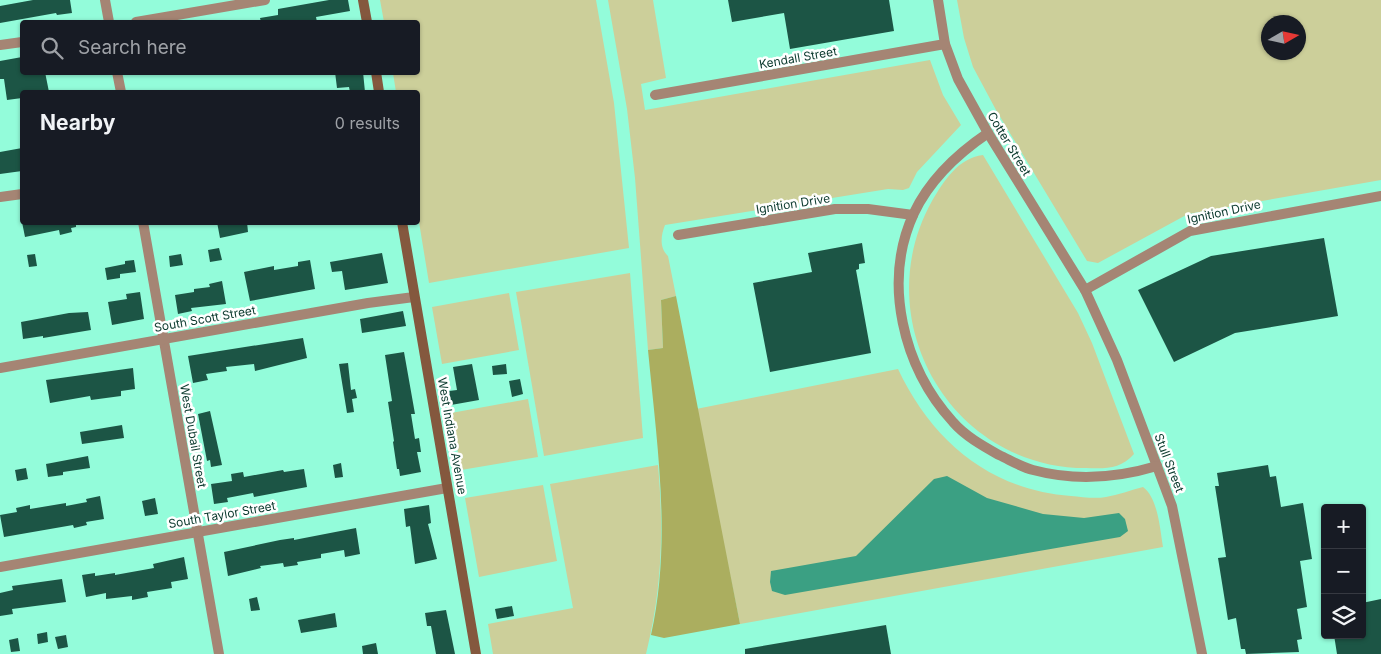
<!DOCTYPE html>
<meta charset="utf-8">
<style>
body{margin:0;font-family:Inter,sans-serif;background:#20242c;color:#f1f3f6}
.controls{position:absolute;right:15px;bottom:15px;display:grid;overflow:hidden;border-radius:5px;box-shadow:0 1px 4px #0004}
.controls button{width:45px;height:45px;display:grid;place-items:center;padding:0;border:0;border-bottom:1px solid #363941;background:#171b24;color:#f1f3f6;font:25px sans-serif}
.compass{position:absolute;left:1261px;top:15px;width:45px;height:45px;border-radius:50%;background:#171b24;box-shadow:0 1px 4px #0004;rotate:81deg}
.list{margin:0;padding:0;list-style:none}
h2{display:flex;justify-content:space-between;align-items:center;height:65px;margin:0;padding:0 20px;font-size:21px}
h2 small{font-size:16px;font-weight:400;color:#9ea1a6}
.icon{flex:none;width:28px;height:28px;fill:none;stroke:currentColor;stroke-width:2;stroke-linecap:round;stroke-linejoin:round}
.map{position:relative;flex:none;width:1381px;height:654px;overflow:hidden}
.search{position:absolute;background:#171b24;box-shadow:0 1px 4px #0004;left:20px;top:20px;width:400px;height:55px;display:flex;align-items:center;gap:12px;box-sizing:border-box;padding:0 18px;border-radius:5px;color:#9ea1a6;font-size:19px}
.panel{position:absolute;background:#171b24;box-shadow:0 1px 4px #0004;left:20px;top:90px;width:400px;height:135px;border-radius:5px}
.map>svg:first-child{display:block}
.green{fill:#cccf9a;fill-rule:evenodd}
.forest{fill:#abae5f}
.water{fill:#3ba083}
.building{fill:#1c5545}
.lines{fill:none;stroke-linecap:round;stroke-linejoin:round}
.street{stroke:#a58574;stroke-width:10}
.secondary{stroke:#84583e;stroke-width:10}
.labels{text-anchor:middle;stroke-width:5;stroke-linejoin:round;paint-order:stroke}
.street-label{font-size:12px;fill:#0a392d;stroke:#fff}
</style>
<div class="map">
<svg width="1381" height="654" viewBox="0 0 1381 654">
<rect width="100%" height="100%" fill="#93fcda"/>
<g class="green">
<polygon points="380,0 596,0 614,103 629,248 429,283 418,216 418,92 396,92 393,73 418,72 418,22 384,22"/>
<path d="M 608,0 L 653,0 L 666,78 L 641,84 L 645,110 L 930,60 L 943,95 L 961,125 L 917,172 L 909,188 L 903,190 L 888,189 L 665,225 C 661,235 659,248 668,256 L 676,296 L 661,300 L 663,348 L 648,350 L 635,178 L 627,109 Z"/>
<path d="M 957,0 L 1381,0 L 1381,180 L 1188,214 L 1098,263 L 1087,261 L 996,110 L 973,67 L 964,38 ZM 1268,22 L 1298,22 L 1298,52 L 1268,52 Z"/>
<path d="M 983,155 L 1078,313 L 1092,343 L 1134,454 C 1121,469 1105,469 1086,468 C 950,468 866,319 932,201 C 944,181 958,158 983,155 Z"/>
<polygon points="630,273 643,438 544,456 516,292"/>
<polygon points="509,293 519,350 442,364 432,307"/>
<path d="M 898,369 C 932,441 990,490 1071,496 C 1082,497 1095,499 1106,497 C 1118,495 1131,490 1143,487 C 1158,498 1160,529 1163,547 L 740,624 L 696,409 Z"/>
<polygon points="528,399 538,457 461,470 451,413"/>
<path d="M 658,465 C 664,532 662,589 646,654 L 493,654 L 488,624 L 573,608 L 550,484 Z"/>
<polygon points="543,485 557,561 479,577 465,498"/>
</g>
<path class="forest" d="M 676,296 L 740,624 L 664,638 L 651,635 C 672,541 657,445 648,350 L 663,348 L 661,300 Z"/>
<polygon class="water" points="947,476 987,498 1043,514 1084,518 1119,513 1125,519 1128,531 1120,537 785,595 772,591 770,582 771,571 856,556 934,479"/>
<g class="building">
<polygon points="33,0 70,0 72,13 57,15 56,13 0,23 0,6"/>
<polygon points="329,0 348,0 350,11 316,17 317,22 261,22 260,18 278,15 278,9"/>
<polygon points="728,0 889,0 894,31 790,49 784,13 732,22"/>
<polygon points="22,57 22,72 45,72 49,92 22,92 22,98 7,100 4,79 0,79 0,61"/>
<polygon points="335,72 363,72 365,92 350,92 349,87 337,88"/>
<polygon points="22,148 22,171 0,174 0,152"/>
<polygon points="22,222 76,222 76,227 71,228 72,232 60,235 59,230 25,237"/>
<polygon points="217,222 247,222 248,232 220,238"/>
<polygon points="1324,238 1338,316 1235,333 1174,362 1138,290 1211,256"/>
<polygon points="862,243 865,263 859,264 859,269 856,270 871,353 770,372 753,283 812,272 808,253"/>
<polygon points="219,248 222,260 210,262 208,250"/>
<polygon points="382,253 388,283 345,290 342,271 332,272 330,262"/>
<polygon points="35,254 37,266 29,267 27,255"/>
<polygon points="181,254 183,265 170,267 169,256"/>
<polygon points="134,260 136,272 120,274 120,278 107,280 105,268 125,264 125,261"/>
<polygon points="310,260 315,289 250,301 244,272 274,266 274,270 298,266 298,262"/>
<polygon points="222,281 226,304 191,308 192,311 178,314 175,295 194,292 194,289 210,287 209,284"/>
<polygon points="140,292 144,319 112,325 108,302 127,299 126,294"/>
<polygon points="403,311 406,326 362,333 360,319"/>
<polygon points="88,312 91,330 43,338 43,336 23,339 21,322 69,313"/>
<polygon points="303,338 307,358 255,371 254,364 226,367 227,371 206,374 208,380 193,383 188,356"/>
<polygon points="404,352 415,414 411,414 415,439 419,438 421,452 417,452 421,472 400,476 399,469 397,469 393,442 394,441 388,402 392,401 385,355"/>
<polygon points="348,363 351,390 355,389 357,398 352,399 354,412 347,413 339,364"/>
<polygon points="472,364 479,400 451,405 449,391 457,390 453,367"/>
<polygon points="506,364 507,374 493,375 492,366"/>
<polygon points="133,368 135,389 121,391 121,396 91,400 90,396 50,403 46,380"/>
<polygon points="520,379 523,394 512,397 509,381"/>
<polygon points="210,411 222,465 211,467 210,460 207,461 198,414"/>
<polygon points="122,425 124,438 82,444 80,432"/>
<polygon points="88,456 90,468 63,472 63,475 48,477 46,464"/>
<polygon points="341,463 343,477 335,478 333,465"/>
<polygon points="1268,465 1270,477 1276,476 1281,507 1303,503 1312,559 1300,561 1307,607 1297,609 1302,639 1297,640 1299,652 1246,654 1245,649 1241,649 1236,618 1228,620 1218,558 1226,557 1215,486 1219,486 1217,473"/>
<polygon points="26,468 28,479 17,481 15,470"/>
<polygon points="304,469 307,487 254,497 253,493 227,498 228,502 214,504 211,484 232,481 231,474 243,472 244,477 283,470 284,472"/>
<polygon points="100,496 104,519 86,522 87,525 74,528 73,525 4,537 0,515 17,512 16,508 30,505 30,509 66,503 66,506 87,502 86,499"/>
<polygon points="155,498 158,514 145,516 142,501"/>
<polygon points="429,505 431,523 428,524 437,559 415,564 410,526 406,527 404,509"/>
<polygon points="356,528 360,554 345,557 344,550 321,554 321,558 297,562 298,565 284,567 283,563 260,566 261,568 228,576 224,552 280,540 294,538 294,540"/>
<polygon points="184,557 188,579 171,582 172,588 147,592 148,597 132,600 132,596 106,599 106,593 86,597 82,575 95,573 95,576 115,573 115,575 154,568 153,564"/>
<polygon points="62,579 66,602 12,609 13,614 0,616 0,593 13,590 12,586"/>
<polygon points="257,597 260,610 251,611 249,599"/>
<polygon points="1381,599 1381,654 1337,654 1334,635 1362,635 1362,603"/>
<polygon points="512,606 514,616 497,619 495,609"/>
<polygon points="446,610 455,654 436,654 431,626 427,626 425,613"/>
<polygon points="335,613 337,627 301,633 298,620"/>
<polygon points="886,625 891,654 745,654 745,649"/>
<polygon points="47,632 48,642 38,644 37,634"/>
<polygon points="66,635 68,647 58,649 55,637"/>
<polygon points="18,638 20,651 11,652 9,640"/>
<polygon points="376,643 378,654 363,654 362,646"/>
</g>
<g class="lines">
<g class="street">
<polyline points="105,0 109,22"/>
<polyline points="938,0 945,44 958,79 988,133 1085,290 1117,360 1172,506 1202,654"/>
<polyline points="136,22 265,0"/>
<polyline points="0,45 22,42"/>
<polyline points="117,72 121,92"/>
<polyline points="655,95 945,44"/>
<path d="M 988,133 C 957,154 930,179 914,213 C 882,282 903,367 953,422 C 965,436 983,446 999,455 C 1010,460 1021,467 1033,470 C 1074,481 1117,478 1157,466"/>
<polyline points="0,197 22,194"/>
<polyline points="143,222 219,654"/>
<polyline points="678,235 835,209 868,209 913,215"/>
<polyline points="1085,290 1190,231 1381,196"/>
<polyline points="0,368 368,303 414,297"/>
<polyline points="0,567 447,488"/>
</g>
<g class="secondary">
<polyline points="363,0 367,22"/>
<polyline points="376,72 379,92"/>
<polyline points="402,222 476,654"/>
</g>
</g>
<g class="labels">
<g class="street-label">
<text transform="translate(798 58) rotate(-10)" y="4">Kendall Street</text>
<text transform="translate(1009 144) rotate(59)" y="4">Cotter Street</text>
<text transform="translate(793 204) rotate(-9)" y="4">Ignition Drive</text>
<text transform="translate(1224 212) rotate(-12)" y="4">Ignition Drive</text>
<text transform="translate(205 319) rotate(-10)" y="4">South Scott Street</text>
<text transform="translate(193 436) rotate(80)" y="4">West Dubail Street</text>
<text transform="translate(452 436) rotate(80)" y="4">West Indiana Avenue</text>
<text transform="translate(1169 463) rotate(69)" y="4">Stull Street</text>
<text transform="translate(222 515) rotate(-10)" y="4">South Taylor Street</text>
</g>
</g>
</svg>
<div class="controls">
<button>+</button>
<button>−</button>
<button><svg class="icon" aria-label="layers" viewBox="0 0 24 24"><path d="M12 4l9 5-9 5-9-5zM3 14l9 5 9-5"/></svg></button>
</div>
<svg class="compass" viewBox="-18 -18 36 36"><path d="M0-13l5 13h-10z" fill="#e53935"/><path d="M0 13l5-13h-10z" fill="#9ea1a6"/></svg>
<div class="search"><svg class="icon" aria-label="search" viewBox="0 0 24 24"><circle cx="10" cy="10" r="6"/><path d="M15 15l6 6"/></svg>Search here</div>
<section class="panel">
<h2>Nearby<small>0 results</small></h2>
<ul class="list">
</ul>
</section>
</div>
